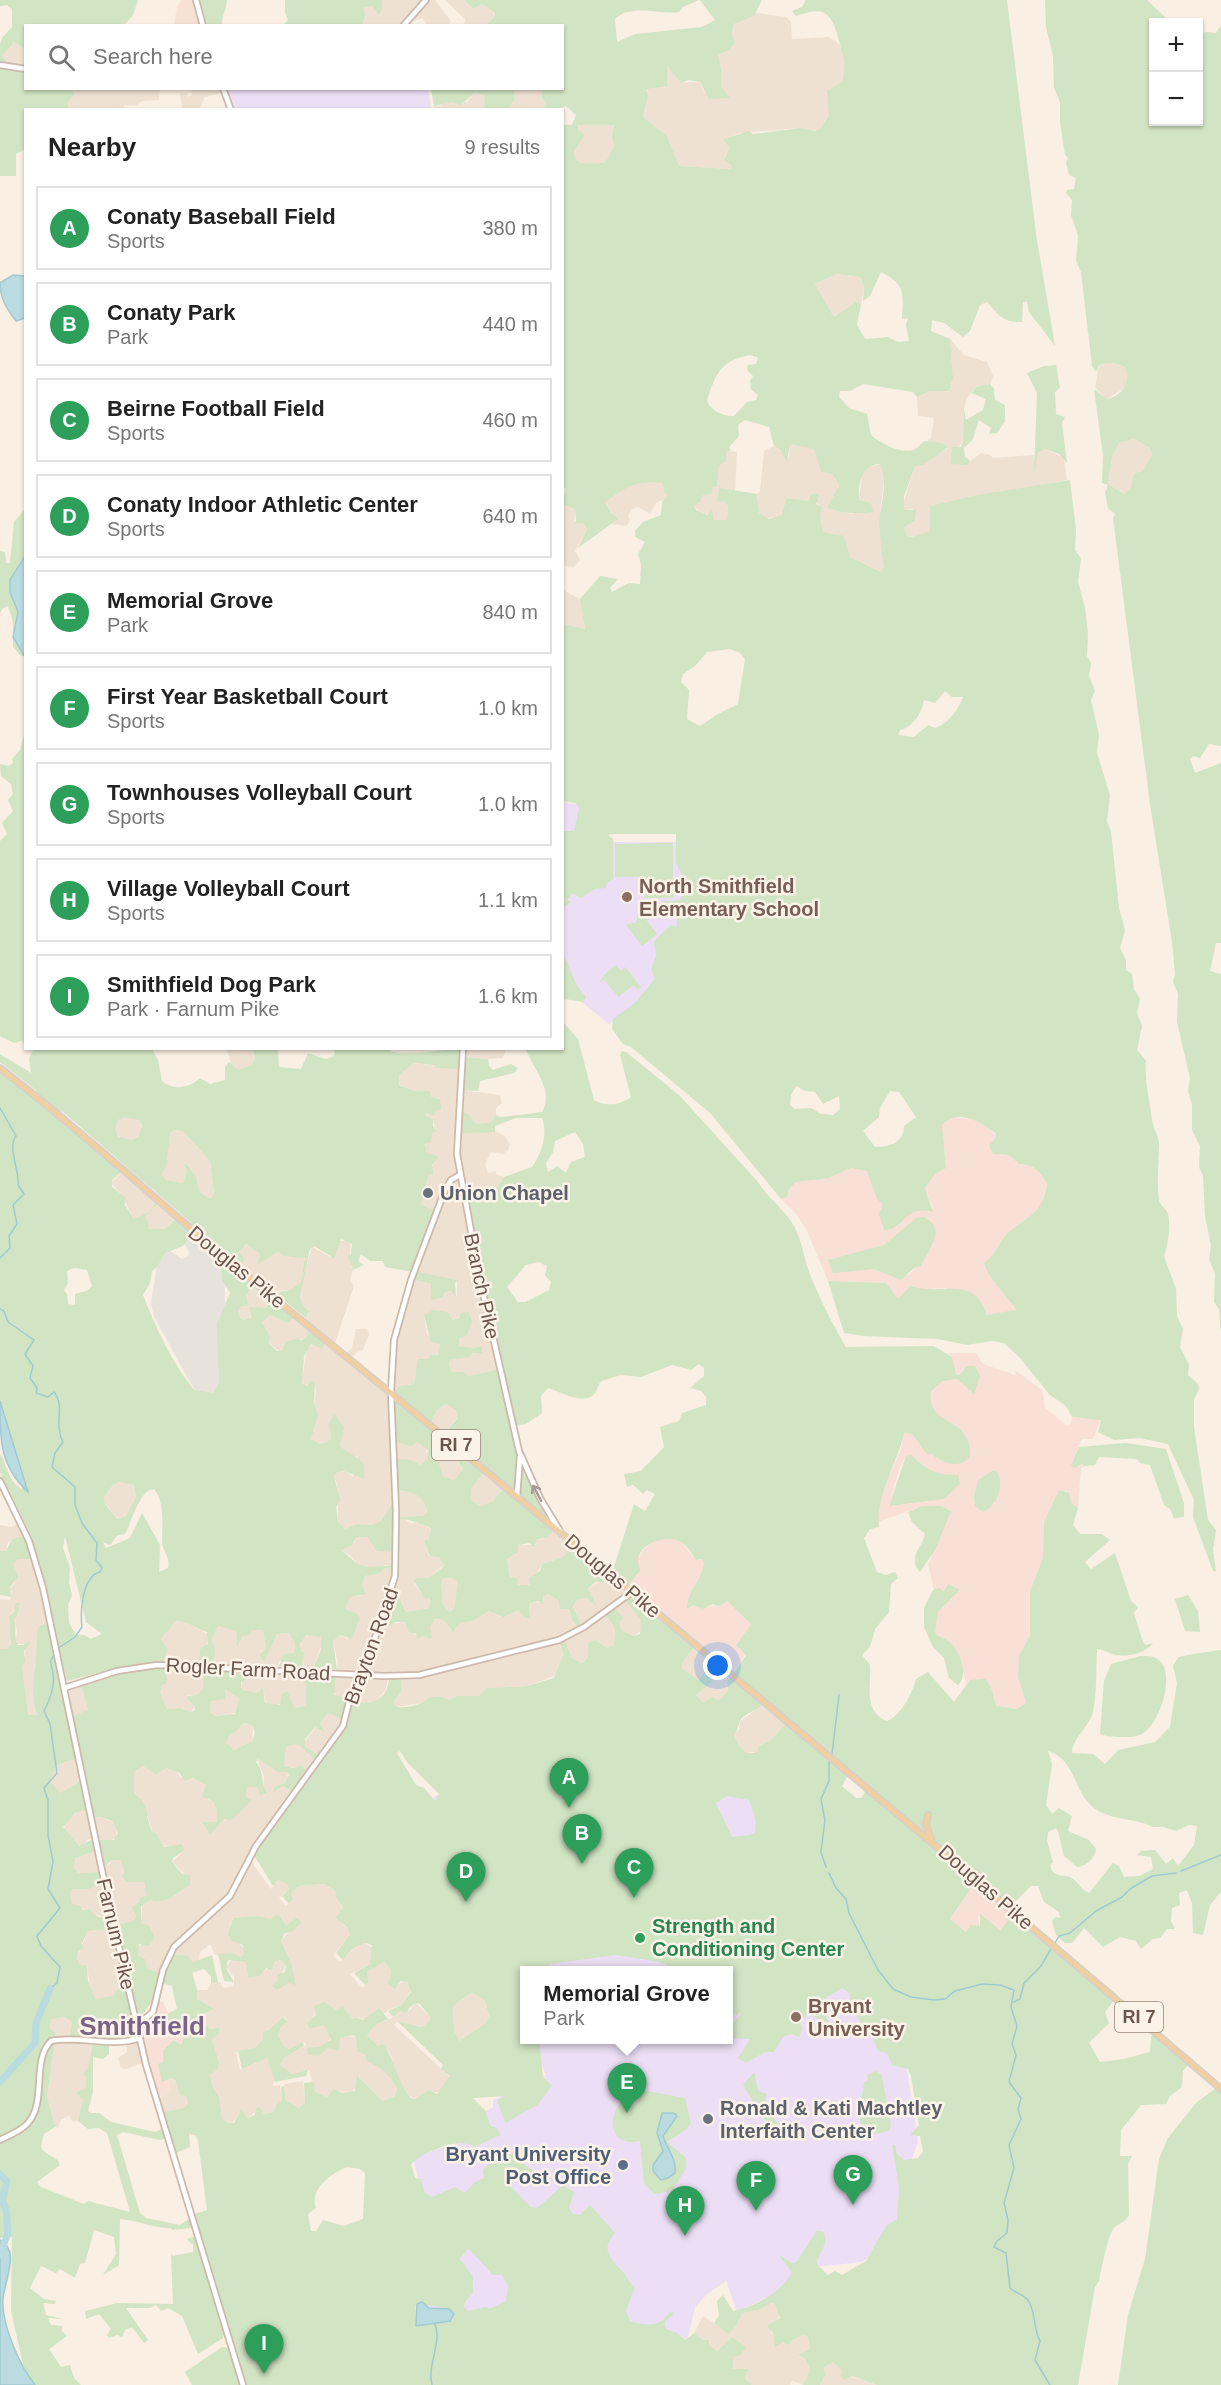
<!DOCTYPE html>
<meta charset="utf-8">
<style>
body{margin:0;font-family:Arial,sans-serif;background:#f6f6f6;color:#222}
.controls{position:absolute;right:18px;top:18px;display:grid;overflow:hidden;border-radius:0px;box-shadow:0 2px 4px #0004}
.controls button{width:54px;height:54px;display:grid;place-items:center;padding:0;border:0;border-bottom:2px solid #e0e0e0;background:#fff;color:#222;font:30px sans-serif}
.you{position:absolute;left:718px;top:1666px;width:21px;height:21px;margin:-15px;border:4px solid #fff;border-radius:50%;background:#1a73e8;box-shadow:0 0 0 9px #1a73e833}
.badge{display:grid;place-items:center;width:39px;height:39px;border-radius:50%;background:#d46e56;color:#fff;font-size:20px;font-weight:700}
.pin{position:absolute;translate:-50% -50px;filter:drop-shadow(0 2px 3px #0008)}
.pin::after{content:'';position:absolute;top:32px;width:21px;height:18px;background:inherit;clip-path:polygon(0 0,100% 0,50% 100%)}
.popup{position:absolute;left:520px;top:1966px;width:213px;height:78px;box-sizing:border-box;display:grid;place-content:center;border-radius:0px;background:#fff;filter:drop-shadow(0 2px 4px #0005);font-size:20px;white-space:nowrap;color:#767676}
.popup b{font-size:22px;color:#222}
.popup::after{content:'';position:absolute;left:50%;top:100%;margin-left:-12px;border:12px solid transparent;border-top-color:#fff}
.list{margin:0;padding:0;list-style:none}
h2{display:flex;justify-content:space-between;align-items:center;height:78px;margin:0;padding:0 24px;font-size:26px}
h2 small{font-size:20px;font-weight:400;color:#767676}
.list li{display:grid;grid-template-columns:39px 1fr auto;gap:18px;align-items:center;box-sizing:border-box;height:84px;margin:0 12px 12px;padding:0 12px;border:2px solid #e0e0e0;border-radius:0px}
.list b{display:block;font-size:22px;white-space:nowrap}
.list p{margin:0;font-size:20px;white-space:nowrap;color:#767676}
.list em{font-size:20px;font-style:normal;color:#767676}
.icon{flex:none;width:33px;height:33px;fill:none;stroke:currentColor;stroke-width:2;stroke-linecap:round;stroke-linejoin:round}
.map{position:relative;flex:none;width:1221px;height:2385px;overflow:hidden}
.search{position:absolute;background:#fff;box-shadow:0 2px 4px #0004;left:24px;top:24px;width:540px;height:66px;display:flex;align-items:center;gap:15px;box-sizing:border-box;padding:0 21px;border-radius:0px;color:#767676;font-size:22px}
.panel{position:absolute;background:#fff;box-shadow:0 2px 4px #0004;left:24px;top:108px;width:540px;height:942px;border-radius:0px}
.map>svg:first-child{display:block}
.residential{fill:#efe1d2}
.commercial{fill:#f8e0d7;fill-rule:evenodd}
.industrial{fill:#e8e2dd}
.education{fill:#ecdff5}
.green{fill:#d1e4c3;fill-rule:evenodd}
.water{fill:#badbdf;stroke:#a1cad0;stroke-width:1.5}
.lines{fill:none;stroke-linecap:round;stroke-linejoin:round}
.stream{stroke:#a1cad0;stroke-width:1.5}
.river{stroke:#badbdf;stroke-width:7}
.secondary-casing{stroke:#cdb9ab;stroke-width:8}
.primary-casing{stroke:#d6d0cd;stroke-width:8}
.secondary{stroke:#fff;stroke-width:4.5}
.primary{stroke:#f0d0a2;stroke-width:5}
.oneway{stroke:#a79a94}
.education-dot{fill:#8d6e63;stroke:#fcf3e8;stroke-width:2}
.worship-dot{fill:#6b7280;stroke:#fcf3e8;stroke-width:2}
.leisure-dot{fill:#2e9e5b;stroke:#fcf3e8;stroke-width:2}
.service-dot{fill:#5c6f8a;stroke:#fcf3e8;stroke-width:2}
.labels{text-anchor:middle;stroke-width:5;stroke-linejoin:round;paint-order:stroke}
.shield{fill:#fcf3e8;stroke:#98867b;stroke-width:1.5}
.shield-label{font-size:18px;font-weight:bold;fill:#6d574c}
.education-label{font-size:20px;font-weight:bold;fill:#785e54;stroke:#fcf3e8;text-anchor:start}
.worship-label{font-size:20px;font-weight:bold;fill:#5b616d;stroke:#fcf3e8;text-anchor:start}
.street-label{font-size:20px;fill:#6d574c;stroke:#fcf3e8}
.leisure-label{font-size:20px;font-weight:bold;fill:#27864d;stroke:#fcf3e8;text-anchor:start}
.service-label{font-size:20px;font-weight:bold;fill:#4e5e75;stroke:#fcf3e8;text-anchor:end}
.district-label{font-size:26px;font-weight:bold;fill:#7b648a;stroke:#fcf3e8}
</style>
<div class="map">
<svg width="1221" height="2385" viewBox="0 0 1221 2385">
<rect width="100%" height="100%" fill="#f9efe2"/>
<g class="residential">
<polygon points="382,0 435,0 451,21 448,25 428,25 422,18 402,25 361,25 364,8 372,6 379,15"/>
<polygon points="445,0 464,0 473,9 482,4 491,8 495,16 487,25 464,25 465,19"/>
<polygon points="756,13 786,17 791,22 792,39 829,37 840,45 847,63 842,82 834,89 829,98 829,116 821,128 815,131 801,128 739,133 724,139 729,147 724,158 732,165 730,169 679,166 667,136 643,117 648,96 645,91 652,87 667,65 681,83 700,82 704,92 729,98 721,86 721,69 718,55 729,50 735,43 732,34 734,24"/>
<polygon points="12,43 17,43 25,49 25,68 9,65 1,57"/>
<polygon points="224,88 225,92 205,97 199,109 182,109 180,93 187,93 188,97 192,95 190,89"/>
<polygon points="71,89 160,89 159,100 142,101 137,105 125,105 123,109 69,109 67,103 75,94"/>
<polygon points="514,89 544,89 541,94 545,104 543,109 508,110 515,100"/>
<polygon points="475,93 485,96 484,109 434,109 434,106 441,106 445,102 467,102"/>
<polygon points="578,124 614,125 612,137 614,146 605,163 581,163 575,159 574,150 579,144"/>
<polygon points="836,274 855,276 861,278 864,286 861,304 856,302 834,317 815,284"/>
<polygon points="950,339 964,355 987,362 993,376 990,384 976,387 967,398 964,409 963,441 951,458 970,461 981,453 990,455 993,458 1034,455 1035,462 1038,453 1045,449 1064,458 1067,480 930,506 930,531 912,537 907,536 904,527 914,509 904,510 903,504 915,466 948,448 943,443 926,443 931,437 934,418 918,416 917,397 930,391 949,391 953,378"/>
<polygon points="1106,362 1125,367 1128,377 1126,387 1107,399 1095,388 1099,365"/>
<polygon points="1134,439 1150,448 1152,454 1143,471 1134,473 1131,487 1126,494 1108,484 1112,457 1119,443"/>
<polygon points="794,443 814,449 821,472 828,472 834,476 839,486 833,510 853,514 859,500 862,475 868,467 880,464 884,471 884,480 880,513 884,567 881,572 850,557 844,544 835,534 823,532 820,514 821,506 809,498 808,501 786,498 782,515 779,517 766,518 759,513 757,494 760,491 764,451 774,446 789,458 790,444"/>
<polygon points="726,451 737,452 735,491 724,501 728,506 727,520 716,521 709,513 705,515 694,507 703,495 710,494 713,487 717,487 719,466"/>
<polygon points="643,481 664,483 668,495 666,499 657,502 650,514 638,507 632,509 628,515 630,521 626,526 613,524 614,518 605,501 634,483"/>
<polygon points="562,504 575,509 574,524 583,523 587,529 575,551 580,560 574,567 563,566"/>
<polygon points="562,587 565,591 580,599 585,629 563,624"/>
<polygon points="227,1049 253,1049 255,1058 252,1066 238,1070 232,1067"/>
<polygon points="463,1049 506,1049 503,1058 488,1059 462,1057"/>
<polygon points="414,1063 461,1069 460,1090 500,1095 502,1103 496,1108 496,1117 492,1122 476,1124 469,1118 457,1134 495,1131 505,1136 510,1144 508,1150 503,1154 491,1152 485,1164 488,1173 496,1171 496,1174 504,1177 495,1190 473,1192 500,1369 469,1376 464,1372 452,1372 449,1367 450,1360 480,1352 482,1346 474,1348 459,1346 459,1338 469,1329 469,1325 461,1316 452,1320 447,1312 434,1312 424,1316 427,1334 440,1344 441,1351 439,1355 427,1359 416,1373 414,1384 399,1386 405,1443 412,1446 418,1442 426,1446 427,1459 421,1465 394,1459 396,1491 415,1493 421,1497 426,1505 426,1515 416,1517 397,1517 392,1504 381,1521 372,1525 357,1524 345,1529 338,1522 337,1485 334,1476 336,1473 345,1471 353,1477 358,1457 350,1455 340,1446 342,1429 334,1415 330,1424 331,1438 327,1442 320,1444 311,1440 316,1389 309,1384 305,1386 302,1381 307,1349 314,1344 319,1348 328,1341 305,1338 293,1341 286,1342 285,1348 280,1352 268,1342 262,1322 265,1317 270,1315 288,1323 295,1315 304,1321 309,1314 300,1302 303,1281 290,1290 276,1291 270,1305 252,1314 247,1320 240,1318 238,1311 242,1306 247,1306 246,1296 252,1289 238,1267 244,1260 239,1252 243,1246 250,1245 260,1254 258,1263 278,1252 284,1256 303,1257 306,1261 304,1275 312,1247 331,1257 338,1241 350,1241 351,1266 353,1270 350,1279 354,1286 334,1346 345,1355 352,1348 356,1329 367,1329 369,1334 363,1350 357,1352 351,1358 391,1391 395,1333 412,1279 431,1284 432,1300 442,1298 445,1292 452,1291 457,1297 457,1280 414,1272 429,1208 421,1204 422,1191 434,1162 424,1148 432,1133 436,1131 433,1119 425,1117 426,1113 435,1111 440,1099 431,1097 429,1091 415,1091 399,1084 399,1075"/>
<circle cx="128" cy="1128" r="13"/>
<polygon points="174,1130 183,1131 210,1161 214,1193 210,1199 199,1192 196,1176 188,1168 183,1183 166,1180 162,1174 170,1134"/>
<polygon points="123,1171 157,1201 151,1210 159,1202 176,1217 165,1229 149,1229 146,1225 147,1213 134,1219 120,1193 111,1183"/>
<polygon points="446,1404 457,1410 458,1417 444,1434 431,1423 437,1410"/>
<polygon points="453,1443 464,1451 458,1463 463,1469 454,1480 443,1478 438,1459"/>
<polygon points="486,1470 505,1486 493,1501 481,1506 472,1501 471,1489"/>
<polygon points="119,1482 134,1485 136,1497 126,1516 117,1519 105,1503 104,1497 113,1485"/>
<polygon points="397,1519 404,1519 410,1523 420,1523 431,1529 429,1539 424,1541 429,1556 439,1556 444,1566 439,1568 429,1578 414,1583 421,1593 430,1598 429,1608 406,1612 402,1602 381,1622 388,1624 405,1622 417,1636 427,1636 432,1621 440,1618 448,1622 450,1630 454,1631 460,1623 472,1621 490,1611 500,1617 518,1610 530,1617 529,1604 542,1601 543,1596 549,1594 559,1601 562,1609 569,1609 572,1620 578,1629 582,1626 573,1605 578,1599 587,1598 596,1606 588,1588 612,1575 631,1591 624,1598 641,1620 642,1630 634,1636 622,1631 619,1622 624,1618 613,1606 604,1614 616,1629 618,1634 614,1645 607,1648 595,1640 587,1660 582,1663 572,1658 560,1645 563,1655 556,1675 528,1686 488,1688 479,1696 457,1696 452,1700 444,1699 397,1707 394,1702 401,1691 400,1676 389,1676 385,1691 376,1702 366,1705 336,1696 333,1691 338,1663 333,1642 339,1635 351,1640 358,1614 345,1609 350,1597 363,1595 362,1584 365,1576 378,1574 385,1568 395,1569 387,1565 372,1568 358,1565 349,1554 340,1550 342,1547 354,1543 357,1537 367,1537 372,1540"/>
<polygon points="21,1523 26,1535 8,1542 6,1551 0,1551 0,1525 11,1527"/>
<polygon points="556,1528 576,1545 561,1558 542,1564 530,1585 518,1585 510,1577 507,1559 516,1553 518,1545 536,1545 536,1540 543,1539"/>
<polygon points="34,1558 50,1624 41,1625 39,1653 35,1664 37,1716 28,1715 22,1666 27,1644 18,1644 16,1641 17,1630 14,1619 18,1615 20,1604 9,1616 11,1645 7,1649 0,1649 0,1599 10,1600 12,1591 9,1590 15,1582 13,1562 18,1559"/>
<polygon points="443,1578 453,1578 458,1582 454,1608 450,1612 445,1610 443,1606 441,1582"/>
<polygon points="176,1621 184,1621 209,1635 206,1647 200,1649 199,1665 204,1667 204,1688 197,1695 187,1695 188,1700 195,1707 190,1713 181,1708 167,1709 160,1692 163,1665 161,1639"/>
<polygon points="218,1626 236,1631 237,1644 242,1636 252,1630 263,1630 266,1649 259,1653 263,1658 277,1634 289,1633 295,1642 296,1649 279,1662 279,1669 300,1671 305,1653 300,1648 304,1636 315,1635 321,1637 322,1644 312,1671 303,1672 301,1680 306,1684 307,1706 295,1708 288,1695 277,1706 266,1704 263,1688 257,1693 245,1692 242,1690 242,1679 214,1667 215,1650 212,1639"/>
<polygon points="696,1645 734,1676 726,1685 728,1691 722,1700 703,1703 697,1699 697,1693 714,1680 703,1667 705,1672 698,1680 682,1668 682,1663"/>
<polygon points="81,1684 88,1710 86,1713 73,1716 68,1693 70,1688"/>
<polygon points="225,1688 239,1698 235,1713 214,1716 210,1711 211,1702"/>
<polygon points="765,1702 788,1721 770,1741 758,1746 757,1752 745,1752 738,1746 734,1735 739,1729 740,1722"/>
<polygon points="328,1713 345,1720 320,1757 305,1746 304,1742 316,1727 325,1731 320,1723"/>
<polygon points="247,1723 253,1726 252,1741 234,1750 228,1746 226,1743 230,1734 242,1724"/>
<polygon points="293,1743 301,1744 318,1760 309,1773 303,1769 284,1766 284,1754 286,1747"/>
<polygon points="79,1759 83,1781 60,1794 51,1782 52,1769 63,1762"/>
<polygon points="257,1759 286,1772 289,1778 285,1783 275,1786 276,1790 283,1786 294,1793 249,1858 271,1889 278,1880 287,1884 289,1889 279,1898 286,1906 293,1899 291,1894 298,1886 324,1884 335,1890 336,1899 343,1907 343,1925 348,1928 350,1934 333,1956 340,1962 352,1950 365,1943 374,1949 370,1964 350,1974 362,1988 369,1982 367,1972 384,1962 391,1970 390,1979 387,1981 389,1985 396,1986 405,1980 412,1989 401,2005 391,2008 384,2014 378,2008 366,2020 357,2017 353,2019 346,2013 331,2009 316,2008 310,2029 324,2025 330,2037 329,2043 319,2047 322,2052 343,2036 356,2037 358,2046 367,2059 392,2077 397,2089 395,2096 383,2101 358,2075 356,2088 352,2092 339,2091 327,2097 315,2092 309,2070 292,2074 280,2065 284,2058 306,2045 304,2042 289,2049 284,2046 278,2036 281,2027 288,2021 284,2016 255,2048 236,2052 240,2070 267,2058 275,2078 273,2086 280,2085 282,2101 274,2112 264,2114 260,2108 248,2118 241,2111 231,2125 222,2119 209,2079 215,2057 212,2039 220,2034 219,2029 210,2029 203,2019 205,2013 213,2009 197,1999 196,1990 207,1990 211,1984 220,1982 223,1988 234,1986 234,1977 226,1967 231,1960 246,1962 248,1977 272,1967 276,1961 281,1960 286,1966 277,1981 281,1986 289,1982 296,1984 292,1965 281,1941 289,1931 289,1925 259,1916 233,1918 230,1924 231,1936 244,1948 244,1954 240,1957 232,1954 215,1955 210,1944 200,1952 199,1960 193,1962 171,1952 161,1973 147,1970 144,1959 138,1955 138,1947 144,1943 149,1946 141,1923 142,1906 151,1900 155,1902 169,1899 183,1890 186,1875 172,1862 185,1850 161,1845 156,1834 152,1832 147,1813 134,1794 132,1786 134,1772 143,1766 156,1775 166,1768 176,1771 181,1778 198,1779 206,1785 208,1800 213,1801 217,1811 217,1822 203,1822 213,1829 251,1801 246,1798 247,1787 257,1787 260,1791 264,1789 264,1776"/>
<polygon points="89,1808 92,1819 101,1817 115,1823 117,1838 107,1841 95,1838 87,1840 83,1845 77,1845 65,1830 64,1823 80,1810"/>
<polygon points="97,1851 102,1866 109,1865 112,1860 122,1860 124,1872 123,1877 127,1882 144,1882 148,1895 134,1911 136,1916 134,1922 115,1925 105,1918 72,1904 70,1893 73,1889 94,1886 102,1872 78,1873 75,1871 73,1861 75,1858"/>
<polygon points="113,1929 127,1988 119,1989 113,1996 99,2000 92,1997 87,1967 80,1965 77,1958 88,1931"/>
<polygon points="472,1992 485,2001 489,2016 486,2023 459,2041 454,2030 453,2006"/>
<polygon points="416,2003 430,2017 429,2022 423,2027 397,2021 394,2025 450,2077 440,2092 431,2092 415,2099 408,2094 397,2077 391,2055 383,2044 378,2046 367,2035 375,2025 394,2017 399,2011 407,2013"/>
<polygon points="55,2017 64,2017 72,2022 73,2027 93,2043 94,2049 88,2067 82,2074 86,2078 86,2088 76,2092 83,2100 78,2121 73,2122 69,2116 61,2120 58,2128 55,2127 50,2117 47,2097 53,2056 50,2029 51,2019"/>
<polygon points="138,2037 145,2062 126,2069 121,2068 118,2058 127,2052 126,2043"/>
<polygon points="172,2078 186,2096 188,2104 184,2108 161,2113 157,2099 163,2097 170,2089 170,2079"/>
<polygon points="303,2081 305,2103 300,2108 294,2107 286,2101 284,2084"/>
<polygon points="771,2303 776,2304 781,2315 770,2328 776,2343 787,2343 803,2335 808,2337 811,2345 810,2349 799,2356 805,2358 810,2370 803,2385 792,2381 790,2385 752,2385 745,2378 747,2370 733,2369 733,2357 735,2356 729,2340 717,2351 710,2346 710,2341 703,2340 694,2333 703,2316 728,2333 736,2326 742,2313"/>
<polygon points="833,2362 842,2370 843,2374 877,2385 820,2385 825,2375 824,2367"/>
</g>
<g class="commercial">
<polygon points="182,0 196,0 203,25 174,26 177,6"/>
<path d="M 956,1117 L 982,1121 L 996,1135 L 1001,1155 L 1009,1155 L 1039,1171 L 1047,1184 L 1039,1211 L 1005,1236 L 994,1256 L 984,1263 L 1016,1311 L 986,1315 L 945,1288 L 923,1289 L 911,1285 L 898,1300 L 886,1283 L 828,1281 L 807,1231 L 797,1215 L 781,1199 L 787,1197 L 789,1189 L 796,1182 L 829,1178 L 851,1168 L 867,1170 L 883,1204 L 889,1230 L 912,1211 L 933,1208 L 925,1188 L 935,1174 L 946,1168 L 942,1125 L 946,1120 ZM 901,1232 L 934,1244 L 910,1274 L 898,1279 L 884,1270 L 874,1269 L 884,1245 Z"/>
<path d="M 949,1353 L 976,1353 L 983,1364 L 1015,1375 L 1016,1371 L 1042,1390 L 1045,1408 L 1066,1425 L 1071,1424 L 1072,1417 L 1101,1419 L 1093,1439 L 1082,1439 L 1071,1464 L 1085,1466 L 1081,1468 L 1078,1508 L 1071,1503 L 1066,1490 L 1044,1522 L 1043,1558 L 1030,1591 L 1030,1636 L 1019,1655 L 1018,1677 L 1026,1703 L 1017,1709 L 995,1706 L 991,1687 L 970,1680 L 966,1684 L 964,1674 L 934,1634 L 938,1612 L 960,1590 L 934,1590 L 928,1564 L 951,1510 L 922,1506 L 878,1522 L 880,1496 L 900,1452 L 904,1432 L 912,1434 L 929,1453 L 941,1460 L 968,1444 L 962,1431 L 940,1418 L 931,1407 L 931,1391 L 946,1379 L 957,1379 L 974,1394 L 964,1368 L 959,1375 L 954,1371 L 952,1357 ZM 911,1455 L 933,1473 L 943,1476 L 957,1474 L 960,1484 L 946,1496 L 930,1501 L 889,1506 L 899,1469 L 906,1456 ZM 992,1471 L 995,1503 L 983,1512 L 974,1496 L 978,1480 Z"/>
<polygon points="667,1538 679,1540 696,1560 701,1559 704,1562 703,1574 688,1608 693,1605 703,1609 727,1601 751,1624 736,1645 746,1653 732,1674 627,1587 638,1574 638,1559 642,1551 655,1540"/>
<polygon points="976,1881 1015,1912 1000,1930 978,1916 980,1926 973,1926 966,1932 950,1920"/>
<polygon points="155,1999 163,2002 168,2013 160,2021 182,2028 183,2042 180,2045 174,2040 163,2050 162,2081 170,2079 170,2089 168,2094 157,2099 135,2023 145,2015"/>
</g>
<polygon class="industrial" points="185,1227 224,1263 227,1379 200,1417 193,1387 154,1317 151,1303 159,1254 169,1250 182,1259 188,1256 189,1251 183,1242"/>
<g class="education">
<polygon points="227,89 428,89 431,109 235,109"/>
<polygon points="562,803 579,804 587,842 682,842 694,879 654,992 609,1024 563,987"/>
<polygon points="520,1694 757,1786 905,2056 918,2142 903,2184 902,2234 862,2262 797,2269 781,2290 737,2312 726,2281 706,2295 695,2308 686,2346 383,2334 424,2201 412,2155 497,2135 484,2112 493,2107 493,2100 546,2075 531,2040 729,2040 729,1970 525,1970 421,1875 428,1802 443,1791 456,1763 451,1706"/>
</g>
<g class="green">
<polygon points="0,0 138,0 133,15 124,25 26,26 25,49 14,42 2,56 9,65 25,68 26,88 71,89 75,94 67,103 69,109 26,110 25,149 16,154 16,176 0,176 0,45 2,38 12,27 12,9 7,5 0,6"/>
<path d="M 196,0 L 227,0 C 227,10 221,16 222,25 L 203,25 Z"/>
<polygon points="285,0 382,0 382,10 379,15 372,6 364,8 365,18 361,25 283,25 288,20 285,13"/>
<path d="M 464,0 L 699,0 L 683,7 L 679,12 C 658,15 632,3 615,19 L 617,42 L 635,34 L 702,27 L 715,20 L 700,0 L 762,0 L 754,16 L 734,24 L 732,34 L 735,43 L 729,50 L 718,55 L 721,69 L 721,86 L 730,98 L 709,99 L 700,82 L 688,80 L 681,83 L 667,66 L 667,86 L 647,89 L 646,91 L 648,96 L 643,117 L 667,136 L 679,166 L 730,169 L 732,166 L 724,160 L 729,147 L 723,139 L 749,131 L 753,134 L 801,128 L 815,131 L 821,128 L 829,115 L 827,91 L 842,82 C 847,63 844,59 839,41 C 832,13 825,5 796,16 L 792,11 L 802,7 L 806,0 L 1007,0 L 1036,234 L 1055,346 L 1029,312 L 1027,302 L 1023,302 L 1022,322 C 1004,323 998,315 987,302 L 980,305 L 970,331 L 963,337 L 944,323 L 932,320 L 931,331 L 950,339 L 953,378 L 949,391 L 930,391 L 917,397 L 913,392 L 863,384 L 850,391 L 840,391 L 839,397 L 849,408 L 867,414 L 871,435 C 880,443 900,454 913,450 C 917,449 921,443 925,441 L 943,443 L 948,447 L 923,465 L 915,466 L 904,496 L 904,510 L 916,510 L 915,520 L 904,527 L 907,536 L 912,537 L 930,531 L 930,506 L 978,495 L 1070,480 L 1076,530 L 1075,550 L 1081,558 L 1078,582 L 1085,608 L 1088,634 L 1087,656 L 1091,663 L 1089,676 L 1095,691 L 1091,700 L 1099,735 L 1097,753 L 1110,795 L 1107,821 L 1111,832 L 1119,908 L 1125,930 L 1120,948 L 1126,960 L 1126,970 L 1132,974 L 1134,989 L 1140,999 L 1137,1013 L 1142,1026 L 1137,1050 L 1146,1061 C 1144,1081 1150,1101 1152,1120 C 1153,1128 1158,1135 1159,1143 C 1159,1155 1156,1194 1160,1203 C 1162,1207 1167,1209 1168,1214 C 1171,1226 1168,1244 1164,1256 L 1176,1289 L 1177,1316 L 1183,1329 L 1180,1347 L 1189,1365 L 1188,1375 L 1198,1384 L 1199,1389 L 1194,1400 L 1194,1427 L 1208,1520 L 1216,1530 L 1213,1549 L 1216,1571 L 1213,1571 L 1193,1517 L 1194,1500 L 1168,1444 L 1140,1438 L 1114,1440 L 1098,1432 L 1101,1420 L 1072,1417 L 1066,1406 L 1050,1395 L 1019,1357 L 1004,1343 L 991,1341 L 967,1345 L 938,1339 L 865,1336 L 844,1333 L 828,1281 L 886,1283 L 898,1299 L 911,1285 C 933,1298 977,1272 986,1315 L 1016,1310 C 1007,1296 988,1278 984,1263 C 997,1254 997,1244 1007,1234 C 1029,1214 1041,1217 1047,1184 C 1042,1173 1032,1163 1019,1164 L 1009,1155 L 993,1154 L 989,1145 L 995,1139 L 996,1134 C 983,1122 957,1108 942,1125 L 946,1168 L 935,1174 L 925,1188 L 933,1212 C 904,1204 905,1230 884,1230 L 879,1214 L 883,1204 L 877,1199 L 867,1171 L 851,1168 L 829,1178 L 796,1182 L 789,1189 L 787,1197 L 781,1199 L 710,1113 L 631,1047 L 623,1044 L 612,1029 L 613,1019 L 636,1002 L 655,978 L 651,970 L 656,955 L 654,941 L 671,925 L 677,927 L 677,913 L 661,905 L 663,901 L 679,901 L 683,895 L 683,876 L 676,863 L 676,834 L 612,834 L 608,835 L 613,839 L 613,879 L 608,882 L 606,888 L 595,889 L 581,898 L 571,893 L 570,898 L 567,899 L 571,902 L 563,908 L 563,900 L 567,899 L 563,898 L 563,831 L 574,831 L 579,808 L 576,803 L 563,801 L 563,624 L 585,629 L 580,599 L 600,576 L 618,579 L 610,588 L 612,592 L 629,583 L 640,584 L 641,565 L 638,554 L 645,542 L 635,537 L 635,531 L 643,522 L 661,515 L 662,502 L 668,495 L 664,492 L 663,483 C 635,480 627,487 605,502 L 611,513 L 618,519 L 578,548 L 587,529 L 583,523 L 573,524 L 576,521 L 575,509 L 562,504 L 566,489 L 562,486 L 562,125 L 572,125 L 576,115 L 566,106 L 558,109 L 543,109 L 545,104 L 541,94 L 544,89 L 562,88 L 562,26 L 487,25 L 495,16 L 494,12 L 482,4 L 473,9 ZM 578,125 L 614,125 L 612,137 L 614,146 L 605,163 L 581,163 L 575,159 L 574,151 L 585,135 L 578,130 ZM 881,272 C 907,285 903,295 902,319 L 908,318 L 906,325 L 909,341 L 898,342 L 888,337 L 865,339 L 857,325 L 861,304 L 856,302 L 834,317 L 815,284 L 836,274 C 844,275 854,275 861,278 L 864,286 L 863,301 L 870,296 ZM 749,355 L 758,357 L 756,364 L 748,365 L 747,370 L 753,376 L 750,381 L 751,389 L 758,395 L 756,400 L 747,402 L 734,416 C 724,417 711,411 707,401 C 715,375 720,361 749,355 ZM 745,420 L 769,427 L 774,446 L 780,450 L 787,462 L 790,444 L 814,449 L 821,472 C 832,472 835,476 839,486 L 827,507 C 840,514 857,514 873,512 L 871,503 L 859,500 C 858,485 861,464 880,464 C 887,479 883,499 880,514 C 878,524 882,556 884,567 L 881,572 L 850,557 L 844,536 L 823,532 L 820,514 L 822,507 L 816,504 L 819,495 L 815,493 L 811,495 L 808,501 L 786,498 L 782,515 L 769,519 L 759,513 L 757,494 L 719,488 L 717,502 L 724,501 L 728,506 L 727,520 L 714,520 L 712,510 L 707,515 L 696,510 L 694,506 L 700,502 L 703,495 L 711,494 L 713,487 L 717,487 L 719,466 L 726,461 L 726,452 L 731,451 L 729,447 L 739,436 L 738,425 ZM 730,649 L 740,653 L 745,659 L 738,704 L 716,715 L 700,726 L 687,719 L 689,690 L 681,682 L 683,674 L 695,666 L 707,652 ZM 945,691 L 952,697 L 963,697 C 958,710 949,723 935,728 L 928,725 L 914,737 L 898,735 L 900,730 C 913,727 922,713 924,700 L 935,703 ZM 796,1086 L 805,1091 L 815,1092 L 823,1104 L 839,1096 L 840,1109 L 833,1115 L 821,1114 L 811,1108 L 794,1109 L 790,1105 L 791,1095 ZM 890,1091 L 899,1092 L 916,1117 L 904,1126 C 904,1143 889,1147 875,1147 L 863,1131 L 879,1117 L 880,1108 Z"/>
<path d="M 1045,0 L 1147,0 L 1170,22 L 1154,22 L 1154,122 L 1198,122 L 1199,35 L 1205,32 L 1216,33 L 1221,25 L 1221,746 L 1209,744 L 1200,758 L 1193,756 L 1190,759 L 1195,773 L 1221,763 L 1221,943 L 1216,943 L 1210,971 L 1221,974 L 1221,1333 L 1219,1309 L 1214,1302 L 1215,1274 L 1209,1259 L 1211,1245 L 1205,1216 L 1203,1176 L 1199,1167 L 1200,1146 L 1192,1130 L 1192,1105 L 1188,1091 L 1190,1078 L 1177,1022 L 1178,994 L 1173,982 L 1175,974 L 1172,942 L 1150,804 L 1113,518 L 1115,514 L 1108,508 L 1105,492 L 1108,485 L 1102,483 L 1103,456 L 1094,389 L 1107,399 C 1123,395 1131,383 1125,367 C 1116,364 1108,361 1099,365 L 1096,372 L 1092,366 L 1081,272 L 1076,261 L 1078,235 L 1071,215 L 1072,200 L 1066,193 L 1067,190 L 1074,189 L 1076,178 L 1069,175 L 1066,163 L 1068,158 L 1065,155 L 1060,122 L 1060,102 L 1054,88 L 1053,56 L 1046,27 ZM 1134,439 L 1150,448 L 1152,454 L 1143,471 L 1134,473 L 1131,487 L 1125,494 L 1108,484 L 1112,457 L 1119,443 Z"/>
<polygon points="431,89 514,89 515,100 508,109 484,109 485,96 475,93 460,105 453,102 434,106"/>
<polygon points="1056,365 1060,388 1055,392 1056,414 1065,417 1062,423 1067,463 1059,454 1045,449 1038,453 1034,474 1037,393 1027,373 1044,366"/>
<polygon points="990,384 994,389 995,400 1005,405 1005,421 997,433 989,434 991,428 979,420 973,439 964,448 965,457 970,461 967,465 951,464 952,447 961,447 963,441 964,409 966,420 983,410 986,399 972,393 976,387"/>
<polygon points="25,509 25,656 21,656 13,647 13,622 8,606 3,608 0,613 0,551 5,552 6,563 10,563 14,522"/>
<polygon points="25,731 25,1044 22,1041 14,1043 0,1036 0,841 7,834 2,823 13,811 8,800 13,794 11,784 1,776 0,764 9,766 13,763 12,759 20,750"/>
<polygon points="673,843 673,898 644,898 643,877 615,877 615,844"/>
<polygon points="646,902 660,904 647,921 657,934 642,946 626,925 636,922 639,908"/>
<polygon points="563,957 567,961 576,984 586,997 583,1002 565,999 563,1005"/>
<polygon points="616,965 621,971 625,967 641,987 638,990 633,985 619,997 604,980 599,983 606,973"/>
<path d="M 563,1022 L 578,1039 L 594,1100 C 606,1107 621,1105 631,1097 L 620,1055 L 622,1051 L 626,1052 L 679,1095 L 758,1182 C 768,1199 786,1210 795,1228 C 802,1242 804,1258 809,1272 C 820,1299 831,1322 846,1347 L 934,1346 L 952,1357 L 956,1374 L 959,1375 L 967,1366 L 975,1366 L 980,1376 L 974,1394 L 957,1379 L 943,1381 L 931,1391 C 928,1415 944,1417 960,1429 C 966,1434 973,1450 969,1458 C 957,1470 943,1462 931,1454 L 927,1454 L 912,1434 L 904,1433 C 897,1465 876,1493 879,1527 L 870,1529 L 864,1538 L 877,1572 L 886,1575 L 895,1572 L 898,1578 L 891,1584 L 889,1612 L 875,1629 L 870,1647 L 862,1655 L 870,1665 C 872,1684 862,1711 887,1721 C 900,1717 913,1692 916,1679 L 928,1672 L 954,1702 L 970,1680 L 985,1679 L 991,1687 L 996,1706 L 1017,1709 L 1026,1703 L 1018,1677 L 1019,1655 L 1030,1636 L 1030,1591 L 1043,1558 L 1044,1522 L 1059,1490 L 1069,1493 L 1071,1503 L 1078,1508 L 1073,1525 L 1080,1534 L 1102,1534 L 1110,1540 L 1085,1562 L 1091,1569 L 1115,1553 L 1131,1601 L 1138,1607 L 1134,1613 L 1143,1642 L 1146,1645 L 1153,1643 C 1146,1653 1129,1657 1116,1655 C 1110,1654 1105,1649 1097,1649 C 1096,1669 1097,1692 1093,1712 C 1089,1728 1072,1738 1072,1753 L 1093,1754 L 1105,1764 L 1118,1750 L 1155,1742 L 1170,1727 L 1177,1683 L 1173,1666 C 1174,1664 1177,1659 1178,1658 C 1181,1655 1215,1651 1221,1650 L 1221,1892 L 1210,1905 L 1203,1935 L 1193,1933 L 1192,1903 L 1187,1890 L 1179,1893 L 1180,1905 L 1172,1908 L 1171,1921 L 1175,1929 L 1167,1929 L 1160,1938 L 1153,1939 L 1141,1949 L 1136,1941 L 1120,1937 L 1103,1947 L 1084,1928 L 1072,1943 L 1065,1943 L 1056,1935 L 1052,1921 L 1055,1917 L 1060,1918 L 1059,1912 L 1044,1902 L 1038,1886 L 1031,1886 L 1010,1907 L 976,1881 L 950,1919 L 966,1932 L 971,1925 L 980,1926 L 980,1914 L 1000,1930 L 1015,1912 L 1115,1999 L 1105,2012 L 1109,2023 L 1089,2043 L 1100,2062 L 1124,2059 L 1150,2052 L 1151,2036 L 1155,2033 L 1189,2064 L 1183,2071 L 1182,2087 L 1170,2096 L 1166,2104 L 1141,2105 L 1121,2130 L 1120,2156 L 1132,2156 L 1128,2164 L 1129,2215 C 1125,2223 1117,2223 1112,2231 C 1108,2237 1100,2274 1099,2281 L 1095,2287 L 1078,2385 L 877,2385 L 852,2376 L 844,2380 L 841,2377 L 842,2370 L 833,2362 L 824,2367 L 825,2375 L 820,2385 L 803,2385 L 810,2370 L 805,2358 L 798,2355 L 810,2349 L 808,2337 L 803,2335 L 791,2341 L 789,2345 L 783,2342 L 775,2347 L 773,2333 L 767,2326 L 780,2318 L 775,2304 L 771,2303 L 761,2309 L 742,2313 L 736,2326 L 728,2334 L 714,2323 L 719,2316 L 717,2301 L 723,2295 L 733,2311 C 755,2307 781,2292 792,2273 L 779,2255 L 792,2263 L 796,2262 L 817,2231 L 824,2232 C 828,2246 821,2249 817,2261 L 818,2266 L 828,2275 L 835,2271 L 842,2275 L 866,2261 L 886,2226 L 897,2219 L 899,2188 L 892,2145 L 895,2145 L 897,2154 L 904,2160 L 918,2158 L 923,2152 L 920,2136 L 910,2135 L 919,2125 L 911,2076 L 908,2069 L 892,2065 L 887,2053 L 878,2051 L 872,2036 L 865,2031 L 851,2005 L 849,1993 L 842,1988 L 824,1999 L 822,2005 L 830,2026 L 808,2013 L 800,2022 L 802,2029 L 799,2037 L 792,2034 L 783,2037 L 774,2052 L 765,2052 L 746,2063 L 738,2058 L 750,2039 L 729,2038 L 729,2027 L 741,2014 L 740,2012 L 737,2016 L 729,2009 L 729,1970 L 679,1970 L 659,1962 L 616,1955 L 549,1964 L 549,1970 L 525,1970 L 525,2040 L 539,2040 L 543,2077 L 552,2086 L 537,2105 L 505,2123 L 497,2100 L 506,2096 L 473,2098 L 485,2110 L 491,2126 L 497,2128 L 500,2135 L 475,2147 C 460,2136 423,2152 411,2164 L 415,2178 L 421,2179 L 424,2192 L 432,2197 L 455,2187 L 464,2193 L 475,2182 L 484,2178 L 483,2170 C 489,2161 505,2159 514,2152 L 525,2165 L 544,2178 L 541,2181 L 510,2178 L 510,2186 L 531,2207 L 537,2208 L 563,2185 L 574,2192 L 569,2208 L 573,2214 L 580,2215 L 590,2205 L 615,2233 C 600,2249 610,2258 623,2272 C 628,2277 628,2283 635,2287 L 626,2311 L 630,2321 C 645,2326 661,2328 669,2312 L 674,2313 L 665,2322 L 666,2329 L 677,2333 L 685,2340 L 694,2333 L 703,2340 L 709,2340 L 710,2346 L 717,2351 L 732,2337 L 746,2347 L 741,2355 L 733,2357 L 733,2369 L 748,2369 L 745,2378 L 752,2385 L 247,2385 L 195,2214 L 207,2210 L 198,2141 L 195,2135 L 189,2134 L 190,2147 L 176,2153 L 164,2112 L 184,2108 L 188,2104 L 186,2096 L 180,2095 L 175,2080 L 172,2078 L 162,2082 L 158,2064 L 163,2062 L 163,2050 L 174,2040 L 180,2045 L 183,2042 L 182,2028 L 177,2025 L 169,2031 L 161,2029 C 160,2016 167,2014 177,2009 L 172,1986 L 162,1983 L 171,1954 L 188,1956 L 193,1962 L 212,1955 L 218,1982 L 211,1984 L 211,1977 L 204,1969 L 192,1973 L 197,1989 L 197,1999 L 214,2009 L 205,2013 L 203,2019 L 210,2029 L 219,2028 L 220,2034 L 212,2039 L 219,2063 L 217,2070 L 210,2074 L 212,2086 L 219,2097 L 222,2119 L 228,2123 L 234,2123 L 241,2110 L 248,2118 L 255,2115 L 256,2108 L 260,2107 L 264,2114 L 274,2112 L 276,2105 L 282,2101 L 281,2087 L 284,2086 L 286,2101 L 299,2108 L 305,2103 L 304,2083 L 314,2082 L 315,2092 L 327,2097 L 334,2089 L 342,2093 L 355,2091 L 357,2075 L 383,2101 L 395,2096 L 397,2089 C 392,2077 380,2066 368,2062 L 364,2054 L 357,2051 L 356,2037 L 353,2035 L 340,2038 L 339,2051 L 328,2048 L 319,2056 L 308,2055 L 307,2048 L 319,2047 L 331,2040 L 324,2025 L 310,2029 L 307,2023 L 316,2015 L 314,2006 L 324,2002 L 338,2011 L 342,2006 L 353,2019 L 356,2017 L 363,2020 L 379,2008 L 388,2019 L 375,2025 L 367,2035 L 378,2046 L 383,2044 C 396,2061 396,2080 411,2098 L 415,2099 L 429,2090 L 437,2094 L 450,2076 L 441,2069 L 443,2065 L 397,2021 L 422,2027 L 429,2022 L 430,2017 L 420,2004 L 416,2003 L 409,2008 L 407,2013 L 399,2011 L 394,2017 L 388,2011 L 401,2005 L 411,1992 L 407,1981 L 400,1981 L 395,1989 L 387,1984 L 387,1981 L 390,1979 L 391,1970 L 384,1962 L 367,1972 L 369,1982 L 365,1985 L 354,1973 L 370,1964 L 372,1945 L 365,1943 L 352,1949 L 343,1960 L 336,1953 L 350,1934 L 348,1928 L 336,1918 L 343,1907 L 336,1898 L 335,1890 L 324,1884 L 298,1886 L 291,1894 L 293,1899 L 289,1904 L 282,1896 L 289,1889 L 287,1884 L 278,1880 L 273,1886 L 253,1854 L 342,1733 L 352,1701 C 370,1706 388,1701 389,1678 L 401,1678 L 401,1691 L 394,1702 L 397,1707 C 408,1708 422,1705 430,1697 L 442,1697 L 450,1700 L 457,1696 L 479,1696 L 487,1688 L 528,1686 L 554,1678 L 563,1655 L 559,1639 L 563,1638 L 572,1658 L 582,1663 L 588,1658 L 588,1643 L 595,1640 L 607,1648 L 614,1645 C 617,1628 616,1628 604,1614 L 613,1606 L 624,1618 L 619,1622 L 622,1631 L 634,1636 L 640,1634 L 641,1620 L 624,1599 L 632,1592 L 696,1645 L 682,1663 L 682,1668 L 698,1680 L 705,1672 L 702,1666 L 711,1669 L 709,1674 L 714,1680 L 696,1695 L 703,1703 L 712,1697 L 718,1701 L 728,1691 L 727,1683 L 746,1655 L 736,1645 L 751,1624 L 727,1601 L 720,1606 L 713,1604 L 703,1609 L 693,1605 L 687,1609 C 688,1587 701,1585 704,1562 L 701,1559 L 696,1560 C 692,1554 688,1546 681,1542 C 669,1534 637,1543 638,1562 C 638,1565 640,1568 640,1571 L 627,1587 L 612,1575 L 606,1582 L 596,1582 L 588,1588 L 597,1607 L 587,1598 L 578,1599 L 573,1606 L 582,1626 L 579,1629 L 572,1620 L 569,1609 L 560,1609 L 559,1601 L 549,1594 L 543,1596 L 543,1604 L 538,1601 L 529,1604 L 530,1617 L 526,1618 L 518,1610 L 503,1617 L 489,1611 L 473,1621 L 460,1623 L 453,1632 C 447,1626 447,1617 435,1619 L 430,1627 L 432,1637 L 430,1639 L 423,1636 L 417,1639 L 416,1633 L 409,1632 L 405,1622 L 395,1622 L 390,1626 L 381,1622 L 388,1598 L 400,1599 L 406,1612 L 429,1608 L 430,1598 L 425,1599 L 414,1581 L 417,1578 L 429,1578 L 444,1566 L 439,1557 L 430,1556 L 424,1541 L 429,1539 L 431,1528 C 421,1524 410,1519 399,1519 L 399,1517 L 423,1516 L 427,1512 C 425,1496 413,1491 398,1491 L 396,1459 L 410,1460 L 421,1465 L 427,1459 L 428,1450 L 418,1442 L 412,1446 L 394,1442 L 392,1394 L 399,1386 L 414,1384 L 418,1359 L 427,1359 L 431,1355 L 439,1355 L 440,1344 L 431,1343 L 424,1315 L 433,1310 L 448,1312 L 452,1320 L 459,1318 L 461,1313 L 469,1312 L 472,1322 L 467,1335 L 459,1338 L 459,1346 L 474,1348 L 482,1346 L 482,1353 L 473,1353 L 469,1357 L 450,1360 L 449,1366 L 452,1372 L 464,1372 L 469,1376 L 499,1369 L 463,1191 L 486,1193 L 495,1190 L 504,1177 L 532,1167 C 542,1153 548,1134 542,1118 L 516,1118 L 495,1126 L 495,1132 L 457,1134 L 458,1111 L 468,1114 L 476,1124 L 492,1122 L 496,1115 L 501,1117 L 542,1112 C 555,1089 532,1068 526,1049 L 562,1048 ZM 575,1132 L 583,1144 L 585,1157 L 571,1162 L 566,1173 L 557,1166 L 548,1172 L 546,1163 L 553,1152 L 555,1141 ZM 538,1262 L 547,1266 L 545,1275 L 551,1282 L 549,1290 L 526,1302 L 518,1302 L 507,1287 L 526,1265 ZM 699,1364 L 704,1368 L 704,1376 L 690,1388 L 701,1391 L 706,1397 L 706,1405 L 682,1413 L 679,1421 L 660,1427 L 664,1447 L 641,1471 L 624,1474 L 627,1487 L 633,1485 L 643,1494 L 647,1490 L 655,1494 L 645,1511 L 634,1504 L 613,1570 L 611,1573 L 576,1545 L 561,1558 L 542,1564 L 540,1571 L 529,1578 L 530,1585 L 518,1585 L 517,1578 L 510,1577 L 507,1559 L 518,1552 L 518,1545 L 529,1543 L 535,1547 L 536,1540 L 547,1537 L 556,1528 L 520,1453 L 514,1426 L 526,1424 L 542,1413 L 541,1396 L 548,1388 C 558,1391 584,1406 594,1394 C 597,1391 598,1385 601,1381 L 621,1375 L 641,1377 L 672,1365 L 691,1370 ZM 446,1404 L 456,1410 L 458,1418 L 444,1434 L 431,1423 L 437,1410 ZM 453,1443 L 464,1452 L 457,1460 L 463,1469 L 454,1480 L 443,1477 L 438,1459 ZM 486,1470 L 505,1486 L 493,1501 L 481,1506 L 472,1501 L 471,1489 ZM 443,1578 L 453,1578 L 458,1582 L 454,1608 L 450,1612 L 443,1606 L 441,1582 ZM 765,1702 L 788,1721 L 770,1741 L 758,1746 L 757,1752 C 743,1757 738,1745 734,1735 C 739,1729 738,1721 743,1717 C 751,1710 758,1711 765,1702 ZM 400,1751 L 407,1762 L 439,1794 L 435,1801 L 424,1788 L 416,1785 L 397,1753 ZM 1048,1751 C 1076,1759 1073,1792 1094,1808 C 1109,1820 1136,1818 1153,1827 L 1163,1827 L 1176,1831 L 1189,1825 L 1197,1826 L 1194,1845 L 1178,1866 L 1173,1858 L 1166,1864 L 1155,1850 L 1141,1851 L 1137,1855 L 1151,1857 L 1153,1869 L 1139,1876 L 1124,1877 L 1119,1866 L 1113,1863 L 1089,1893 C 1081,1890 1077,1880 1070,1877 C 1063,1875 1058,1877 1052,1871 L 1050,1865 L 1053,1862 L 1047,1841 L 1048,1832 L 1056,1828 L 1058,1831 L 1064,1856 L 1077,1867 C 1087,1866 1095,1858 1096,1849 L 1089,1840 L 1068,1831 L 1072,1816 L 1059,1808 L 1052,1814 L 1046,1805 L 1052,1764 ZM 850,1772 L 868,1788 L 861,1798 L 856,1798 L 842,1786 ZM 727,1796 L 749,1800 C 753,1812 757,1818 755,1832 L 749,1835 L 732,1837 L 716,1803 ZM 472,1992 L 485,2001 L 489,2016 L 486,2023 L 459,2041 L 454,2030 L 453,2006 ZM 347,2167 L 360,2169 L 365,2173 L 363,2219 L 344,2226 L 323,2220 L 316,2231 L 311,2231 L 308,2214 L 316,2208 C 309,2189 332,2173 347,2167 ZM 468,2248 L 493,2275 L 502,2275 L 508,2286 L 506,2301 L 489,2309 L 486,2307 L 468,2311 L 464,2307 L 465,2302 L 473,2293 L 473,2277 L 460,2259 ZM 420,2304 L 448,2308 L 453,2320 L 417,2326 L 415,2307 Z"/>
<path d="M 335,1048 L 390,1049 L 392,1052 C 417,1056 439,1049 463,1049 L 462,1057 L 488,1059 L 489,1066 L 493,1070 L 511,1064 L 518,1068 L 514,1073 L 480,1081 L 478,1091 L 460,1090 L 461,1069 L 437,1068 L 434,1065 L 414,1063 L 399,1075 L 399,1085 L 415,1091 L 430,1091 L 431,1097 L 440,1099 L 441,1109 L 435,1111 L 434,1116 L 426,1113 L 425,1116 L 433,1119 L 433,1126 L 437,1131 L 432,1133 L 431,1142 L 425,1144 L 426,1152 L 438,1157 L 432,1165 L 433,1174 L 428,1176 L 421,1204 L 436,1212 L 414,1271 L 457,1280 L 455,1283 L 456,1297 L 451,1291 L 445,1292 L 442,1298 L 431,1300 L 431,1284 L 412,1279 L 413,1272 L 385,1267 L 383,1261 L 370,1261 L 361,1254 L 358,1261 L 364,1265 L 353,1270 L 348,1256 L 351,1254 L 352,1244 L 341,1239 L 334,1258 L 314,1246 L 310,1249 L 300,1297 L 303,1306 L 309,1311 L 306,1318 L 275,1293 L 290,1290 L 301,1282 L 305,1258 L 284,1256 L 278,1252 L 257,1265 L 260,1254 L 246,1244 L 239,1252 L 245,1260 L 240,1265 L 62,1111 L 60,1115 L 81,1137 L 121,1172 L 112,1180 L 112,1187 L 125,1197 L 125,1205 L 134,1219 L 149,1212 L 156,1202 L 158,1203 L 146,1216 L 149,1229 L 165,1229 L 175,1219 L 193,1234 L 183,1246 L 165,1253 L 157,1267 L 152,1271 L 150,1283 L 143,1295 C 156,1329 172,1362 194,1390 L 214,1393 L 219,1382 L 217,1324 L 230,1293 L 222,1280 L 221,1269 L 227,1263 L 255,1285 L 246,1296 L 248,1306 L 242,1306 L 238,1311 L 240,1318 L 245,1320 L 251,1317 L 250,1307 L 265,1308 L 273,1300 L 295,1315 L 288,1323 L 270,1315 L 262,1322 L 270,1337 L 269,1344 L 277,1351 L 282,1351 L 286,1342 L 295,1339 L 302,1340 L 312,1330 L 327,1342 L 322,1349 L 311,1344 L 304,1356 L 302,1383 L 307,1386 L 311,1380 L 315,1382 L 314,1403 L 318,1415 L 311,1439 L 320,1444 L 327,1442 L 331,1438 L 329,1424 L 334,1414 L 344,1427 L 340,1446 C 348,1453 357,1456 364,1464 L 364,1479 L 344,1471 L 336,1473 L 334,1476 L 340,1500 L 336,1507 L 338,1522 L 345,1529 L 357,1524 L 372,1525 L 381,1521 L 392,1504 L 395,1503 L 395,1552 L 377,1551 L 367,1537 L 357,1537 L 351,1546 L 340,1550 C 347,1553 354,1563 360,1565 C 371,1569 383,1565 395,1566 L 395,1569 L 385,1568 L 378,1574 L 365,1576 L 362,1585 L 366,1594 L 350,1597 L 345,1609 L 358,1614 L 359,1620 L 351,1641 L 347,1637 L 339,1635 L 333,1642 L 337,1669 L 313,1668 L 321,1650 L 321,1637 L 306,1635 L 300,1644 L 301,1650 L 305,1653 L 301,1667 L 279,1666 L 284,1654 L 293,1653 C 298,1645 293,1639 289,1633 L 277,1634 L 264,1662 L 259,1654 L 266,1649 L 263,1630 L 252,1630 L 249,1635 L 242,1636 L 237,1647 L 236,1631 L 218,1626 L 212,1639 L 215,1650 L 214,1663 L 199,1662 L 200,1649 L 208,1644 L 207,1632 C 196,1629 189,1621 176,1621 L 161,1639 L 167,1648 L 163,1665 L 114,1672 L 113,1669 L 67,1681 L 32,1537 L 0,1472 L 0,1454 C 8,1467 8,1481 22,1489 L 0,1405 L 0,1067 L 35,1094 L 37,1091 L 0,1062 L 0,1054 L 31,1073 L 29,1058 L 33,1050 L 30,1049 L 152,1049 L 158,1060 L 162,1081 C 173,1091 190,1088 200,1078 L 210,1084 L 225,1080 L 225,1067 L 229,1062 L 238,1070 L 252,1065 L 255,1058 L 253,1049 L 278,1049 L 279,1067 L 301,1069 L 308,1053 L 326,1059 L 334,1056 ZM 124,1117 L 139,1120 L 142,1126 L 138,1137 L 132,1140 L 118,1137 L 115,1128 L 118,1120 ZM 174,1130 L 183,1131 L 210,1161 L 214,1193 L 210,1199 L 199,1192 L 196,1176 L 187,1165 L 183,1164 L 187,1170 L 183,1183 L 166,1180 L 162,1174 L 166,1167 L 170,1134 ZM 74,1268 L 87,1270 L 92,1286 L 87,1291 L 75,1294 L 75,1305 L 68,1304 L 67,1294 L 64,1290 L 68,1283 L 67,1271 ZM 119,1482 L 134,1485 L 136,1497 L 126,1516 L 117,1519 L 105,1504 L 104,1497 L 113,1485 ZM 154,1489 C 165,1502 162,1525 162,1541 C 162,1551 171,1557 168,1568 L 159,1572 L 160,1545 L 142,1513 L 130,1538 L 106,1548 L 103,1542 L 110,1545 L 118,1535 L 125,1534 C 132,1522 139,1490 154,1489 ZM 65,1536 L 86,1622 L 102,1634 L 91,1639 L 84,1635 L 76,1635 L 69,1623 L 68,1605 L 72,1595 L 69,1583 L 70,1567 L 63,1548 Z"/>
<path d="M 924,1217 C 948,1229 928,1250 920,1267 L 914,1268 L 901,1280 L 874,1269 L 833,1273 L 828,1260 L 884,1245 L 916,1218 Z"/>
<polygon points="1126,1443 1166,1449 1184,1503 1184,1517 1174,1518 1170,1509 1164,1505 1150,1465 1140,1463 1137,1459 1099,1457 1095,1465 1085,1466 1082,1464 1074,1468 1071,1465 1079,1447"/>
<path d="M 911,1455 C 927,1469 936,1477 958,1474 L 960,1484 L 944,1499 L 889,1506 L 906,1456 Z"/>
<path d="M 992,1471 L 997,1472 C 1005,1486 997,1505 983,1512 L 975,1506 L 974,1496 L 978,1480 Z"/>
<path d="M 922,1506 L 941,1506 L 951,1511 L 935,1550 L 920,1572 C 907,1558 922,1548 925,1534 L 912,1522 L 908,1512 Z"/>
<polygon points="24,1536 32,1559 18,1559 13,1563 18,1577 10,1587 11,1597 0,1595 0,1551 6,1551 12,1539"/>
<path d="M 948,1584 L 960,1590 L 938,1612 L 935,1634 C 940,1637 947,1639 952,1644 C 960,1653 969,1676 958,1685 L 949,1678 L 944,1658 L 933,1647 L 924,1627 L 924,1608 L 933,1590 L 939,1588 L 944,1591 Z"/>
<polygon points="1188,1595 1198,1611 1200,1632 1185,1631 1175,1599"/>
<path d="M 16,1603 L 20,1603 L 18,1615 L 14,1619 C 17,1628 13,1637 18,1645 L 23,1645 L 29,1641 L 30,1644 L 24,1651 L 25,1661 L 22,1666 L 28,1715 L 37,1715 C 28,1688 39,1659 37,1630 L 41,1625 L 48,1624 L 79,1759 C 62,1762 52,1763 51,1782 L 60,1793 L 82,1781 L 87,1809 L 75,1813 L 63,1827 L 79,1846 L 93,1839 L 96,1851 L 75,1858 L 74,1868 L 78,1873 L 100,1872 L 103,1884 L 88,1889 L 73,1889 L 70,1893 L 72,1904 L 79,1905 L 83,1910 L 89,1909 L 98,1917 L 110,1917 L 112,1929 L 88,1931 L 82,1943 L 83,1949 L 79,1951 L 77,1958 L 80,1965 L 87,1966 L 88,1981 L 95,1999 L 113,1996 L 118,1989 L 125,1988 L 133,2026 L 128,2038 L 121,2041 L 70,2038 L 72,2022 L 64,2017 L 51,2019 L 50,2029 L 55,2033 L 55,2040 L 47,2097 L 55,2127 L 44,2134 L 41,2146 C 44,2157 57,2154 60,2165 L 37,2182 L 41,2187 L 84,2204 L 88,2201 L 130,2212 L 107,2133 L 99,2128 L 88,2129 L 78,2121 L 83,2100 L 76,2092 L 86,2088 L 86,2078 L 82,2074 L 88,2067 L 93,2044 L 109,2045 L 109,2054 L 103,2059 L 93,2057 L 93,2092 L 88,2111 L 91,2113 L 99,2113 L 111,2122 L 155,2132 L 164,2128 L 167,2138 L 160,2140 L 123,2132 L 117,2135 L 140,2213 L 146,2218 L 180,2225 L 191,2218 L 193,2228 L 172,2230 L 171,2228 C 155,2229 137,2220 120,2219 L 119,2265 L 103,2275 L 116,2254 L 114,2237 L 94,2230 L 85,2263 L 80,2264 L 75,2278 L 60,2269 L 56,2273 L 41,2266 L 30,2288 L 44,2299 L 56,2301 L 55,2304 L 43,2303 L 46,2315 L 63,2319 L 48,2318 L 51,2325 L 62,2326 L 62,2331 L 67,2336 L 49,2349 L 61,2367 L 70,2365 L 74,2378 L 81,2385 L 35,2385 L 25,2373 L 11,2311 L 12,2237 L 0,2238 L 0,1649 L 7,1649 L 11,1645 L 9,1616 L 14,1612 Z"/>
<path d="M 1140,1656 C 1147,1656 1153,1655 1159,1660 C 1176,1674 1160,1724 1142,1734 C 1134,1738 1127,1737 1118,1737 C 1112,1736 1106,1737 1100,1734 L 1104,1681 L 1111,1664 Z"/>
<path d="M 168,1666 L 166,1684 L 162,1685 L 160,1692 L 167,1709 L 180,1708 L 190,1712 L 194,1711 L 195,1707 L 187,1699 L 187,1696 L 197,1695 L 203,1689 L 204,1669 L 248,1671 L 248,1678 L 241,1682 L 242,1690 L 257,1693 L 263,1688 L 265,1703 L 280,1705 L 282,1694 L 287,1691 L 295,1708 L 306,1706 L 306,1684 L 301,1680 L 303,1673 L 336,1675 L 334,1695 L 349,1698 L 344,1720 L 328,1713 L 320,1723 L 325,1732 L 315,1727 L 305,1739 L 305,1746 L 319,1756 L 316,1760 C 304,1753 302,1738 286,1747 L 284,1766 L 294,1768 L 301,1765 L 307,1772 L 293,1792 L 283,1786 L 273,1792 L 275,1786 L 285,1783 L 289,1775 L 286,1772 L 278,1772 L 258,1759 L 256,1762 C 265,1772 260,1783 267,1793 L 260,1795 L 257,1787 L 247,1787 L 246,1798 L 252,1800 L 232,1820 L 225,1819 L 210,1834 L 202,1822 L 217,1822 L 217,1811 L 213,1801 L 202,1797 L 206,1785 L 193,1778 L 184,1781 L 180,1773 L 166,1768 L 156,1775 L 143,1766 L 134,1772 L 134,1794 C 150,1803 145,1816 152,1832 L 156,1833 L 164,1847 L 182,1844 L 185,1850 L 173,1858 L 172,1862 L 182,1874 L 190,1875 L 190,1885 L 169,1899 L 155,1902 L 151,1900 L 141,1906 L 141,1923 L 149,1926 L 155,1937 L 149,1946 L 139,1944 L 138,1955 L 146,1960 L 147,1969 L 160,1973 L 153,2000 L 141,2017 L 135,2013 L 117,1925 L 134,1921 L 136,1916 L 132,1907 L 139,1902 L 140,1898 L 147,1895 L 144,1882 L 127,1882 L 122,1877 L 124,1872 L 121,1860 L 112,1860 L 105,1866 L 99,1840 L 114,1840 L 118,1833 L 112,1821 L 101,1817 L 94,1818 L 73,1716 L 88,1710 L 81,1684 L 132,1670 ZM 225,1689 L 239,1698 L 235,1714 L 214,1716 L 210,1711 L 211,1701 L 225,1699 ZM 247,1723 L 253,1726 L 255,1733 L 252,1741 L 234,1750 L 226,1743 L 230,1734 L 236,1732 L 242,1724 Z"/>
<polygon points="278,1914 286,1925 297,1918 302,1922 293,1931 285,1933 281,1941 292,1965 296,1985 289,1983 277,1990 272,1986 278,1979 277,1975 285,1972 286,1966 281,1960 275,1961 272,1970 266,1968 259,1976 248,1977 246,1962 228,1960 226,1968 234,1982 224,1981 218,1954 232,1953 240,1957 244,1954 243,1945 232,1941 228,1934 233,1918 259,1916 270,1919"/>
<polygon points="283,2017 288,2022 281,2027 278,2036 284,2046 289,2049 303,2042 304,2046 284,2058 280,2065 292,2074 308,2070 306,2076 275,2082 267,2058 242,2069 238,2051 255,2048 263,2039 263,2032 268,2031"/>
<path d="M 876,2071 L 882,2075 L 891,2126 L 888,2131 L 866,2136 C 855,2120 862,2102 864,2083 L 868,2080 L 867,2075 Z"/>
<polygon points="754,2072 758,2091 767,2094 765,2099 778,2125 772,2132 743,2085"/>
<path d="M 633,2081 L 636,2089 L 685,2098 L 691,2123 L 687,2129 L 667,2142 L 686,2158 L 686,2169 L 672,2191 L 655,2194 L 644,2184 L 640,2141 C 625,2145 610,2137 613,2119 C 615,2107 628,2091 633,2081 Z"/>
<polygon points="1216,2088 1221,2092 1221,2385 1118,2385 1128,2315 1145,2259 1159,2159 1168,2138 1196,2103"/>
<polygon points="193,2237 198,2240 224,2331 223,2338 198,2354 182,2316 168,2308 161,2311 156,2305 150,2308 126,2308 148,2340 144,2343 132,2327 125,2330 122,2337 117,2335 109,2338 107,2335 111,2329 99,2314 86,2319 85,2311 117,2303 173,2304 171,2254 173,2256 193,2252 193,2245 187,2239"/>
<polygon points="222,2347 229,2348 240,2385 192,2385 185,2372"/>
</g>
<g class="water">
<path d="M 13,275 L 25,276 L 25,318 L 16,321 C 7,309 0,299 0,283 Z"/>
<polygon points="25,556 25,657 13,637 18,612 10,592 10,580"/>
<path d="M 0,1401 L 28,1492 C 0,1466 0,1441 0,1401 Z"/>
<path d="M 662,2113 L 674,2113 L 677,2116 L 663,2136 C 667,2149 677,2159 675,2173 L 668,2178 L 661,2180 L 653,2171 L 653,2165 L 663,2151 L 657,2133 Z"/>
<path d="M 0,2240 C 21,2250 4,2282 3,2299 C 1,2324 20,2366 35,2385 L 0,2385 Z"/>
<polygon points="422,2302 429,2308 449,2309 454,2314 450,2321 416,2326 417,2304"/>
</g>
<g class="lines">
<g class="stream">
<path d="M 0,1108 L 16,1136 C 7,1147 20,1171 18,1185 L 24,1194 L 13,1205 L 17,1224 L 9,1236 L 10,1248 L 0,1258"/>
<path d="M 0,1309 L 4,1311 L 8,1322 L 34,1340 L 25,1354 L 33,1366 L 30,1378 L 37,1388 L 36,1393 L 48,1397 L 54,1392 C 66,1407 53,1423 63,1442 L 55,1453 L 52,1467 L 75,1487 L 75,1505 L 82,1523 L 97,1543 L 96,1560 L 102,1568 L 100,1572 C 82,1576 80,1613 82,1627 L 75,1637 L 57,1649"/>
<polyline points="832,1754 839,1695"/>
<polyline points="826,1867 821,1852 825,1820 821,1799 829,1781 829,1760"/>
<polyline points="1181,1871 1221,1855"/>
<path d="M 829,1873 L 836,1888 L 846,1899 L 849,1913 L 878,1970 L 893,1989 L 911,1997 L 934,2000 L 945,1999 L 955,1991 L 982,1984 L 1000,1985 L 1014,1990 L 1011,2007 L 1017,2026 L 1012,2044 L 1016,2055 L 1009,2082 L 1021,2098 L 1018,2109 L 1021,2119 L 1009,2145 L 1014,2168 L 1004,2203 L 1008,2220 L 1007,2233 L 997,2241 L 994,2247 L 1006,2253 L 1010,2288 C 1015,2293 1022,2294 1026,2298 C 1036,2308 1033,2329 1040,2341 L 1035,2360 L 1050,2385"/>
<polyline points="1055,1943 1059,1936 1070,1933 1096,1911 1122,1897 1130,1889 1152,1876 1176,1873"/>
<path d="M 50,1989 L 57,1983 L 60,1967 L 41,1946 L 37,1936 L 60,1908 L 48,1889 L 53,1862 L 48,1835 L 48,1800 L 44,1788 L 57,1773 L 50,1724 L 44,1711 C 50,1699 55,1687 53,1674 C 53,1669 50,1665 51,1660 L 55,1653"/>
<polyline points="1014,2002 1020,1999 1024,1983 1041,1966 1052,1947"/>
<path d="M 432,2385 C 427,2364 442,2344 435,2324"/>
</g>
<g class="river">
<polyline points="0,2082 35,2043 36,2023 50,1989"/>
<polyline points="0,2174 7,2182 2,2200 6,2210 8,2233 0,2254"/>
</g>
<defs>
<g id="secondary">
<polyline points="196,0 203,26"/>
<polyline points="403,26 426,0"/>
<polyline points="0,65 26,69"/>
<polyline points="223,88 231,110"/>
<polyline points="463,1048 457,1154 479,1275 519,1451 540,1498 560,1531"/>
<polyline points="0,1481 29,1541 43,1588 109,1904 146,2065 243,2385"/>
<polyline points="517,1496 520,1456"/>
<polyline points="64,1688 117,1671 157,1665 384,1676 419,1675 559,1640 584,1627 632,1592"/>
<polyline points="137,2025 153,2012 163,1970 174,1947 230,1896 256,1846 343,1726 351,1694 374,1641 395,1576 396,1512 391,1392 394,1340 411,1280 445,1190 451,1180 460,1175"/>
<path d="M 0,2140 C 8,2136 18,2132 25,2126 C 49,2105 30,2062 51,2041 C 81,2035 110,2048 140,2038"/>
</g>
<g id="primary">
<path d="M 0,1068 C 91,1138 174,1217 263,1289 C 586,1551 905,1818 1221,2089"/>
<polyline points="928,1815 926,1825 931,1839"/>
</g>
</defs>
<use href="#secondary" class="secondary-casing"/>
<use href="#primary" class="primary-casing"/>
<use href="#secondary" class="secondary"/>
<use href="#primary" class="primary"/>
</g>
<defs><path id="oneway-shaft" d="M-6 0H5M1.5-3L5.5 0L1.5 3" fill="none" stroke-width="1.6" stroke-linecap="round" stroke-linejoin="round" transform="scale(1.5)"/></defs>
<use class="oneway" href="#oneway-shaft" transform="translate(537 1493) rotate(-118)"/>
<g class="education-dot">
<circle cx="627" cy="897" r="6"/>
<circle cx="796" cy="2017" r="6"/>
</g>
<g class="worship-dot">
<circle cx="428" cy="1193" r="6"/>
<circle cx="708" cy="2119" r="6"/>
</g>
<circle class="leisure-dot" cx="640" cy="1938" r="6"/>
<circle class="service-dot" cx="623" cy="2165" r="6"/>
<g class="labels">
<g class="shield">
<rect x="432" y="1430" width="48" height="30" rx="4.5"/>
<rect x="1115" y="2002" width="48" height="30" rx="4.5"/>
</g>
<g class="shield-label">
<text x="456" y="1451">RI 7</text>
<text x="1139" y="2023">RI 7</text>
</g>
<g class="education-label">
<text x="639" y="893">North Smithfield<tspan x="639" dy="23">Elementary School</tspan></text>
<text x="808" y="2013">Bryant<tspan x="808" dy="23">University</tspan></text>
</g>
<g class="worship-label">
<text x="440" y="1200">Union Chapel</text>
<text x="720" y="2115">Ronald &amp; Kati Machtley<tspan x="720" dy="23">Interfaith Center</tspan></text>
</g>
<g class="street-label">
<text transform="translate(237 1267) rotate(39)" y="7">Douglas Pike</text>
<text transform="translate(482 1286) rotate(78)" y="7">Branch Pike</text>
<text transform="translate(613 1576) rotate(40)" y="7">Douglas Pike</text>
<text transform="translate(371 1646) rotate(-70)" y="7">Brayton Road</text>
<text transform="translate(248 1669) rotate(3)" y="7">Rogler Farm Road</text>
<text transform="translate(986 1887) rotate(41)" y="7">Douglas Pike</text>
<text transform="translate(116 1934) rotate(77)" y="7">Farnum Pike</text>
</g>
<g class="leisure-label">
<text x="652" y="1933">Strength and<tspan x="652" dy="23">Conditioning Center</tspan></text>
</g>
<g class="service-label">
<text x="611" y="2161">Bryant University<tspan x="611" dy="23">Post Office</tspan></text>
</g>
<g class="district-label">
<text x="142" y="2035">Smithfield</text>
</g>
</g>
</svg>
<div class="controls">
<button>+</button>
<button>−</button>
</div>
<div class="you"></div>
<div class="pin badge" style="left:569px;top:1808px;background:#2e9e5b">A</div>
<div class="pin badge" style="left:582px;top:1864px;background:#2e9e5b">B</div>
<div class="pin badge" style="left:634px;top:1898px;background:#2e9e5b">C</div>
<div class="pin badge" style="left:466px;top:1902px;background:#2e9e5b">D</div>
<div class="pin badge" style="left:627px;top:2113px;background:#2e9e5b">E</div>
<div class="popup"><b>Memorial Grove</b>Park</div>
<div class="pin badge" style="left:756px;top:2211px;background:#2e9e5b">F</div>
<div class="pin badge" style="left:853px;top:2205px;background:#2e9e5b">G</div>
<div class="pin badge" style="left:685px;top:2236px;background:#2e9e5b">H</div>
<div class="pin badge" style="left:264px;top:2374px;background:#2e9e5b">I</div>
<div class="search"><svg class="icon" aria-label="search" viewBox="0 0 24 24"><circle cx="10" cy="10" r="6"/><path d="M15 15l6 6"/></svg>Search here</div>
<section class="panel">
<h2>Nearby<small>9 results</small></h2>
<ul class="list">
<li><span class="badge" style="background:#2e9e5b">A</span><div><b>Conaty Baseball Field</b><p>Sports</p></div><em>380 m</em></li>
<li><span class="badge" style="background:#2e9e5b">B</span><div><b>Conaty Park</b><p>Park</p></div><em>440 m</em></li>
<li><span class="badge" style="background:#2e9e5b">C</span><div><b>Beirne Football Field</b><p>Sports</p></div><em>460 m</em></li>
<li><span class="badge" style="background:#2e9e5b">D</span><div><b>Conaty Indoor Athletic Center</b><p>Sports</p></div><em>640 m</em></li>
<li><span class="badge" style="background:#2e9e5b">E</span><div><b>Memorial Grove</b><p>Park</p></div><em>840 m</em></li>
<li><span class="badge" style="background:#2e9e5b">F</span><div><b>First Year Basketball Court</b><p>Sports</p></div><em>1.0 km</em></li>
<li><span class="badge" style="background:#2e9e5b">G</span><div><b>Townhouses Volleyball Court</b><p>Sports</p></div><em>1.0 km</em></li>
<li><span class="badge" style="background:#2e9e5b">H</span><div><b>Village Volleyball Court</b><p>Sports</p></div><em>1.1 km</em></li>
<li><span class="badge" style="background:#2e9e5b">I</span><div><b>Smithfield Dog Park</b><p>Park · Farnum Pike</p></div><em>1.6 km</em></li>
</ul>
</section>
</div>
